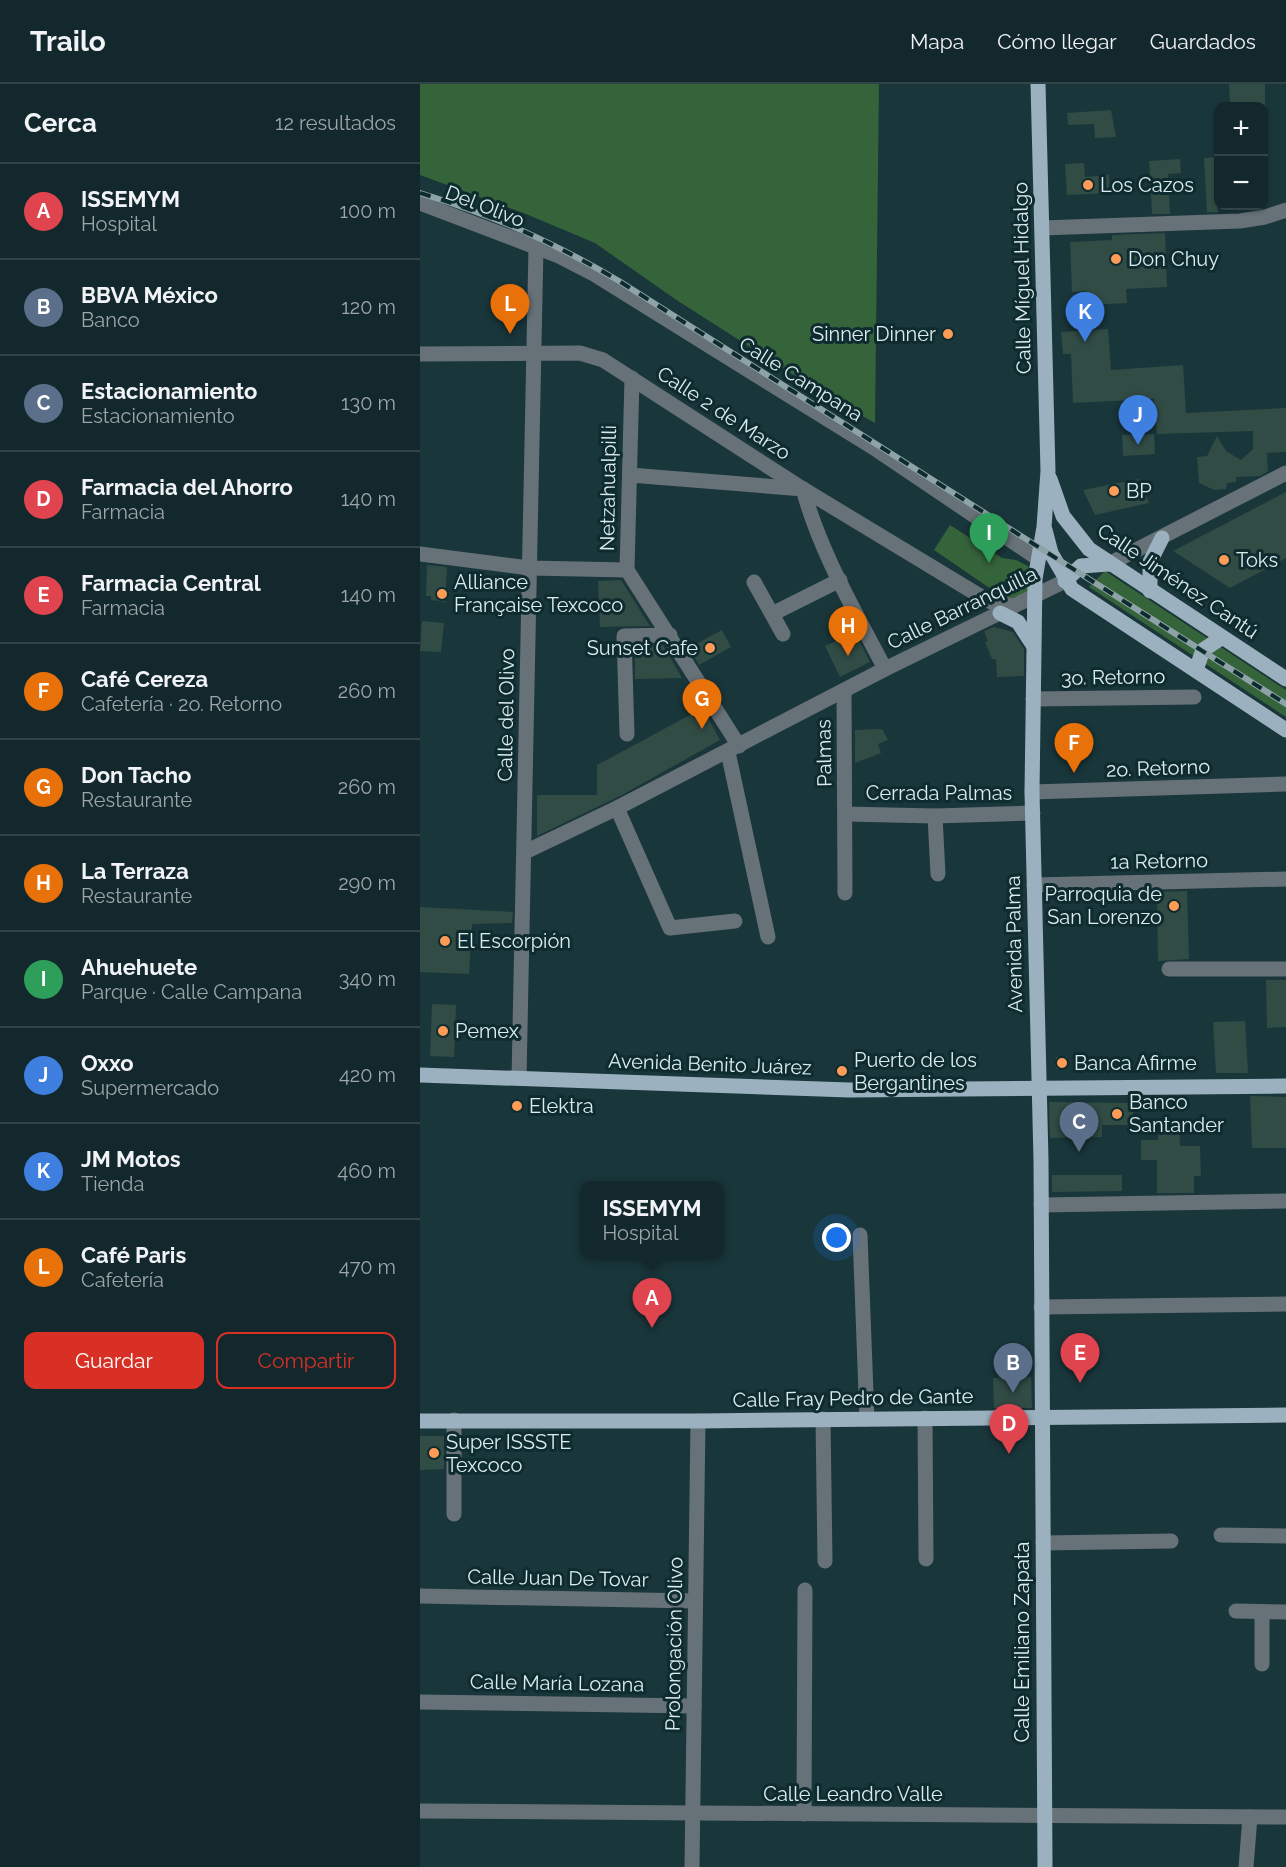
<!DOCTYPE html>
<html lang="es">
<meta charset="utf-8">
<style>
body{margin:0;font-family:Raleway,sans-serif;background:#1c3034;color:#f1f3f6}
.controls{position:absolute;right:18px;top:18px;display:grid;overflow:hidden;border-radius:12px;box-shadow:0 2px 4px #0004}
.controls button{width:54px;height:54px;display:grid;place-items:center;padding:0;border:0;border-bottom:2px solid #324448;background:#13282c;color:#f1f3f6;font:30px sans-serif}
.you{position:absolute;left:417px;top:1154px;width:21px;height:21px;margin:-15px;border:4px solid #fff;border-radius:50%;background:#1a73e8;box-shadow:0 0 0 9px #1a73e833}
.badge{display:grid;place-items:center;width:39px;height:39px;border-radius:50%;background:#d93025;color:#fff;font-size:20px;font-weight:700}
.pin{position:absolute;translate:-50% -50px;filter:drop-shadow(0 2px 3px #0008)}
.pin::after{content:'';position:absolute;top:32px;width:21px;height:18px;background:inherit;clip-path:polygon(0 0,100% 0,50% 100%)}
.popup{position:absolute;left:160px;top:1097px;width:144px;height:78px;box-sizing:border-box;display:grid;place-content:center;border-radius:12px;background:#13282c;filter:drop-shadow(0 2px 4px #0005);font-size:20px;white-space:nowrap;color:#9da6a9}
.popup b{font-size:22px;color:#f1f3f6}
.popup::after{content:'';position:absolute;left:50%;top:100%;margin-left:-12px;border:12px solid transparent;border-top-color:#13282c}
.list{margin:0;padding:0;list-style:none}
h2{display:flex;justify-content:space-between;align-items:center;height:78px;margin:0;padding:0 24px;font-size:26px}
h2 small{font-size:20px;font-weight:400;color:#9da6a9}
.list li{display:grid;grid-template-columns:39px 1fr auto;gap:18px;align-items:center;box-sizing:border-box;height:96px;padding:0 24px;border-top:2px solid #324448}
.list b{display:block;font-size:22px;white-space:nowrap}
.list p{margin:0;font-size:20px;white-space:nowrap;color:#9da6a9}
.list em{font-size:20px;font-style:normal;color:#9da6a9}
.actions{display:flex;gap:12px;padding:18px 24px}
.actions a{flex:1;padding:14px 0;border:2px solid #d93025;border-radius:12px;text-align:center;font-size:21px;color:#d93025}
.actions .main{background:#d93025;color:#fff}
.map{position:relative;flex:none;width:866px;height:1783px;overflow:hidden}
header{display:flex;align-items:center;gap:36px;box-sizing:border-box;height:84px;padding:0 30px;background:#13282c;border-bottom:2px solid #324448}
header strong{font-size:28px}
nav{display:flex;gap:33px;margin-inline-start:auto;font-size:21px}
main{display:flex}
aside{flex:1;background:#13282c}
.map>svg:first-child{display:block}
.green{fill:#35633a}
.building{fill:#314c45}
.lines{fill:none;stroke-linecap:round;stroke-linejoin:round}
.minor{stroke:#677178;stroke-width:15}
.major{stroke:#9cb1bf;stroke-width:15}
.rail-casing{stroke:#8ea3a7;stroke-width:6}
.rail{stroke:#0e2c30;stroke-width:4;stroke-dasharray:11;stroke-linecap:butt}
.poi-dot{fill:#fe9c57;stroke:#0e2c30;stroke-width:2}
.labels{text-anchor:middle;stroke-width:6;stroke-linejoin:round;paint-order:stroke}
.poi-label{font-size:20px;fill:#dbebee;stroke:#0e2c30;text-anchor:start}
.street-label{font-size:20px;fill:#dbebee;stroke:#0e2c30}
</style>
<header>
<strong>Trailo</strong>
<nav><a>Mapa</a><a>Cómo llegar</a><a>Guardados</a></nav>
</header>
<main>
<aside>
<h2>Cerca<small>12 resultados</small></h2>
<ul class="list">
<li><span class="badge" style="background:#e0444e">A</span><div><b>ISSEMYM</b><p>Hospital</p></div><em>100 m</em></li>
<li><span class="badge" style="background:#5c6f8a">B</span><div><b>BBVA México</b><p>Banco</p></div><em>120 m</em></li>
<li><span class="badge" style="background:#5c6f8a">C</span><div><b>Estacionamiento</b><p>Estacionamiento</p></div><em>130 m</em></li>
<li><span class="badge" style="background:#e0444e">D</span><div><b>Farmacia del Ahorro</b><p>Farmacia</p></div><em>140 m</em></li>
<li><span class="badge" style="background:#e0444e">E</span><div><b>Farmacia Central</b><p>Farmacia</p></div><em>140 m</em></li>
<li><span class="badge" style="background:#e8710a">F</span><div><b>Café Cereza</b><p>Cafetería · 2o. Retorno</p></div><em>260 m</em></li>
<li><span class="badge" style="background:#e8710a">G</span><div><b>Don Tacho</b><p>Restaurante</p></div><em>260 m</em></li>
<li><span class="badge" style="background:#e8710a">H</span><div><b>La Terraza</b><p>Restaurante</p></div><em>290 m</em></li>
<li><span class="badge" style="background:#2e9e5b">I</span><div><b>Ahuehuete</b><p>Parque · Calle Campana</p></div><em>340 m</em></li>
<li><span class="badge" style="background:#3f7fe0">J</span><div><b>Oxxo</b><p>Supermercado</p></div><em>420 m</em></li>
<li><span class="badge" style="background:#3f7fe0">K</span><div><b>JM Motos</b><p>Tienda</p></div><em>460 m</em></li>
<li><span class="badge" style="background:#e8710a">L</span><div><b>Café Paris</b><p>Cafetería</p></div><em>470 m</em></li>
</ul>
<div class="actions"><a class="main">Guardar</a><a>Compartir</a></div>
</aside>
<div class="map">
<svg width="866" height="1783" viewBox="0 0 866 1783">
<rect width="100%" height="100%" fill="#19363a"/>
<g class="green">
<polygon points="0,0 459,0 455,339 405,311 255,215 175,159 106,130 0,91"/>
<path d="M 530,441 L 582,474 L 596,476 L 608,482 C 613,502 610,514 587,516 L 514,466 Z"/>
<polygon points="685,487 866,606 866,633 669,503"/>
</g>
<g class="building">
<polygon points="809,0 845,0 845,22 810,22"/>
<polygon points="691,26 696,53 675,54 674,40 648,41 647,29"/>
<polygon points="798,73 798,128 787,128 784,74"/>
<polygon points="760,75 761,89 748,90 750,130 732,130 729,77"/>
<polygon points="664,79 665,93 689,91 690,109 647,111 645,80"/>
<polygon points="745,149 747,203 706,205 707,219 668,221 667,207 652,208 650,158 692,156 692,151"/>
<polygon points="688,245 691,286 763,281 766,329 866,324 866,368 847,369 848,387 840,392 816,393 816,398 807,399 806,405 794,406 779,399 777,373 787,372 797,352 806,367 821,376 833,365 833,347 737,350 734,315 653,319 651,270 643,270 641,248"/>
<polygon points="734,350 735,370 703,372 702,351"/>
<polygon points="718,395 729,419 675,431 663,406"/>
<polygon points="866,408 866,474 846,485 810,504 753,467"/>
<polygon points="7,481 27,483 25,518 11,516 11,512 6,512"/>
<polygon points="201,496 230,542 180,543 178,497"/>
<polygon points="2,537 24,539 21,568 0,567"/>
<polygon points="574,543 593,548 604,565 604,592 577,593 576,575 572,575 565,558 568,557 564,547"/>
<polygon points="302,546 311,563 279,581 269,564"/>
<polygon points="420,555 425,565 440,558 450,578 420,593 405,562"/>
<polygon points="243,561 262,594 215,595 215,562"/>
<polygon points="283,624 300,656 202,711 117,752 117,711 177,711 177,681"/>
<polygon points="462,645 468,656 458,660 461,669 435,679 435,646"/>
<polygon points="767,807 769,875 738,877 737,808"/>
<polygon points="0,823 93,828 92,839 52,840 49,890 0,888"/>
<polygon points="846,896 866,896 866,943 847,944"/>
<polygon points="12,920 36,921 34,973 10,972"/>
<polygon points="825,937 828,989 796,989 793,938"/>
<polygon points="636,973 647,973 647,984 636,985"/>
<polygon points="830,1012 866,1013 866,1064 832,1064"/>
<polygon points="629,1018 713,1019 713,1041 682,1041 682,1053 630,1054"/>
<polygon points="738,1037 759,1037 760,1062 780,1062 781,1092 774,1092 774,1109 737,1109 737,1076 721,1076 721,1056 738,1056"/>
<polygon points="632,1091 702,1091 702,1107 632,1108"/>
<polygon points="611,1293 612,1324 574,1324 573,1294"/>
<polygon points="0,1352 24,1352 24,1385 0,1386"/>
</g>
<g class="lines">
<g class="minor">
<polyline points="0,119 139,172 172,189 457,366 617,474"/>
<polyline points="622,144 820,137 845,133 866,126"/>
<polyline points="0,270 160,269 183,276 383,405 560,512 571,518 593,522"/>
<polyline points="212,294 207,486 319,662"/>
<path d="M 210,391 L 383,405 C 400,468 435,527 465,585"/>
<polyline points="0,470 110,484 207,486"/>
<polyline points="689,480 866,389"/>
<polyline points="334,498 363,550"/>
<polyline points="352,530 420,496"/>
<polyline points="424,608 425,809"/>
<polyline points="613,615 774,613"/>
<polyline points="207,650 204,552 250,551"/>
<polyline points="308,668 348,853"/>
<polyline points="612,708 866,700"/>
<polyline points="197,724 250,844 315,837"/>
<polyline points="426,730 515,732 613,729"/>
<polyline points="515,732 518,790"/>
<polyline points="105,768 197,724 465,585 645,497"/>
<polyline points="614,801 866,795"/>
<polyline points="749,885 866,885"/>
<polyline points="99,994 116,163"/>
<polyline points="621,1121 866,1117"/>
<polyline points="440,1151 447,1335"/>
<polyline points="621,1223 866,1220"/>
<polyline points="505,1334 506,1475"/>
<polyline points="403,1335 405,1477"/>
<polyline points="34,1430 34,1336"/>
<polyline points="801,1451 866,1452"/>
<polyline points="623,1459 751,1457"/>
<polyline points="0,1512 275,1517"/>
<polyline points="816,1527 866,1528"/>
<polyline points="842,1580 842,1528"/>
<polyline points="0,1618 274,1622"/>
<polyline points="0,1727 866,1733"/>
<polyline points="384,1730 385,1506"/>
<polyline points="272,1783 278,1337"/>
<polyline points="826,1783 830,1733"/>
</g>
<g class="major">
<polyline points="618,0 628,387 624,443 615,495 612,708 621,1076 625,1783"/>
<polyline points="630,395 643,432 669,465 866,595"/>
<polyline points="625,446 631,469 652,505 866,646"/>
<polyline points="645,497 661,482 689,480"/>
<polyline points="730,507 730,478 742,454"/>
<polyline points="580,529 598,538 613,561"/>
<polyline points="776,586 783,566 801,554"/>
<polyline points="0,991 429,1006 866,1002"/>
<polyline points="0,1337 278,1337 866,1331"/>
</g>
<defs>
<path id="rail" d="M 0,109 C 73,131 133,158 199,197 L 866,620"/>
</defs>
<use href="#rail" class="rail-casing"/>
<use href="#rail" class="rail"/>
</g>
<g class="poi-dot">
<circle cx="668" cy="101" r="6"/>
<circle cx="696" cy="175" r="6"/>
<circle cx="528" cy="250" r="6"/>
<circle cx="694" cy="407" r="6"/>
<circle cx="804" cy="476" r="6"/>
<circle cx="22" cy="510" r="6"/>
<circle cx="290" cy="564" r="6"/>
<circle cx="754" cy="822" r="6"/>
<circle cx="25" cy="857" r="6"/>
<circle cx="23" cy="947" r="6"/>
<circle cx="642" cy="979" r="6"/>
<circle cx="422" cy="987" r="6"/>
<circle cx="97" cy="1022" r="6"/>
<circle cx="697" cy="1030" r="6"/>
<circle cx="14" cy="1369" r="6"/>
</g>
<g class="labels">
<g class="poi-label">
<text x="680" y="108">Los Cazos</text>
<text x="708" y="182">Don Chuy</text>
<text x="516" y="257" text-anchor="end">Sinner Dinner</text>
<text x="706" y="414">BP</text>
<text x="816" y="483">Toks</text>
<text x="34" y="505">Alliance<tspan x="34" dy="23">Française Texcoco</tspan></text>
<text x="278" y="571" text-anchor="end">Sunset Cafe</text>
<text x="742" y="817" text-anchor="end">Parroquia de<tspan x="742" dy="23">San Lorenzo</tspan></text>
<text x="37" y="864">El Escorpión</text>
<text x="35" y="954">Pemex</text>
<text x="434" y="983">Puerto de los<tspan x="434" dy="23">Bergantines</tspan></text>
<text x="654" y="986">Banca Afirme</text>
<text x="709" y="1025">Banco<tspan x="709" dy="23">Santander</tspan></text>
<text x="109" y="1029">Elektra</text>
<text x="26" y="1365">Super ISSSTE<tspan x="26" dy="23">Texcoco</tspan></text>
</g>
<g class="street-label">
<text transform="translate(65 122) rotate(21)" y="7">Del Olivo</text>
<text transform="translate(602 194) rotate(-91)" y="7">Calle Míguel Hidalgo</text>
<text transform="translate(381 295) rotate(32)" y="7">Calle Campana</text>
<text transform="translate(304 329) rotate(33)" y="7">Calle 2 de Marzo</text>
<text transform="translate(188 404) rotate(-89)" y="7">Netzahualpilli</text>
<text transform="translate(758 497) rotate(34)" y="7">Calle Jiménez Cantú</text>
<text transform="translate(542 524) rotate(-26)" y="7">Calle Barranquilla</text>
<text transform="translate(693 593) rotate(-1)" y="7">3o. Retorno</text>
<text transform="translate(86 631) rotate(-89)" y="7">Calle del Olivo</text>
<text transform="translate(404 669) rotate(-91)" y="7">Palmas</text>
<text transform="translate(738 684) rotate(-2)" y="7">2o. Retorno</text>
<text x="519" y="716">Cerrada Palmas</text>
<text transform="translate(739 777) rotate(-1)" y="7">1a Retorno</text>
<text transform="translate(594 860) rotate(-91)" y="7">Avenida Palma</text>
<text transform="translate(290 980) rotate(2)" y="7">Avenida Benito Juárez</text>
<text transform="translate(433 1314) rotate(-1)" y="7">Calle Fray Pedro de Gante</text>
<text transform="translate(138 1494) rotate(1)" y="7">Calle Juan De Tovar</text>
<text transform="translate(602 1558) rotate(-90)" y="7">Calle Emiliano Zapata</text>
<text transform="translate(254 1560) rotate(-89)" y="7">Prolongación Olivo</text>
<text transform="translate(137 1599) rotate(1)" y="7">Calle María Lozana</text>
<text x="433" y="1717">Calle Leandro Valle</text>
</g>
</g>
</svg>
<div class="controls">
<button>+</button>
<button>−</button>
</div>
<div class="you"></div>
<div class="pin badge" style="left:232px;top:1244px;background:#e0444e">A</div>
<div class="popup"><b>ISSEMYM</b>Hospital</div>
<div class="pin badge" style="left:593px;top:1309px;background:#5c6f8a">B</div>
<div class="pin badge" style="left:659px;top:1068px;background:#5c6f8a">C</div>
<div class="pin badge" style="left:589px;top:1370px;background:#e0444e">D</div>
<div class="pin badge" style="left:660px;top:1299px;background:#e0444e">E</div>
<div class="pin badge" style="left:654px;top:689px;background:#e8710a">F</div>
<div class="pin badge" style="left:282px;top:645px;background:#e8710a">G</div>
<div class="pin badge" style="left:428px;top:572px;background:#e8710a">H</div>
<div class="pin badge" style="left:569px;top:479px;background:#2e9e5b">I</div>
<div class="pin badge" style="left:718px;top:361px;background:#3f7fe0">J</div>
<div class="pin badge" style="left:665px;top:258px;background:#3f7fe0">K</div>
<div class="pin badge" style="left:90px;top:250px;background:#e8710a">L</div>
</div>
</main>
